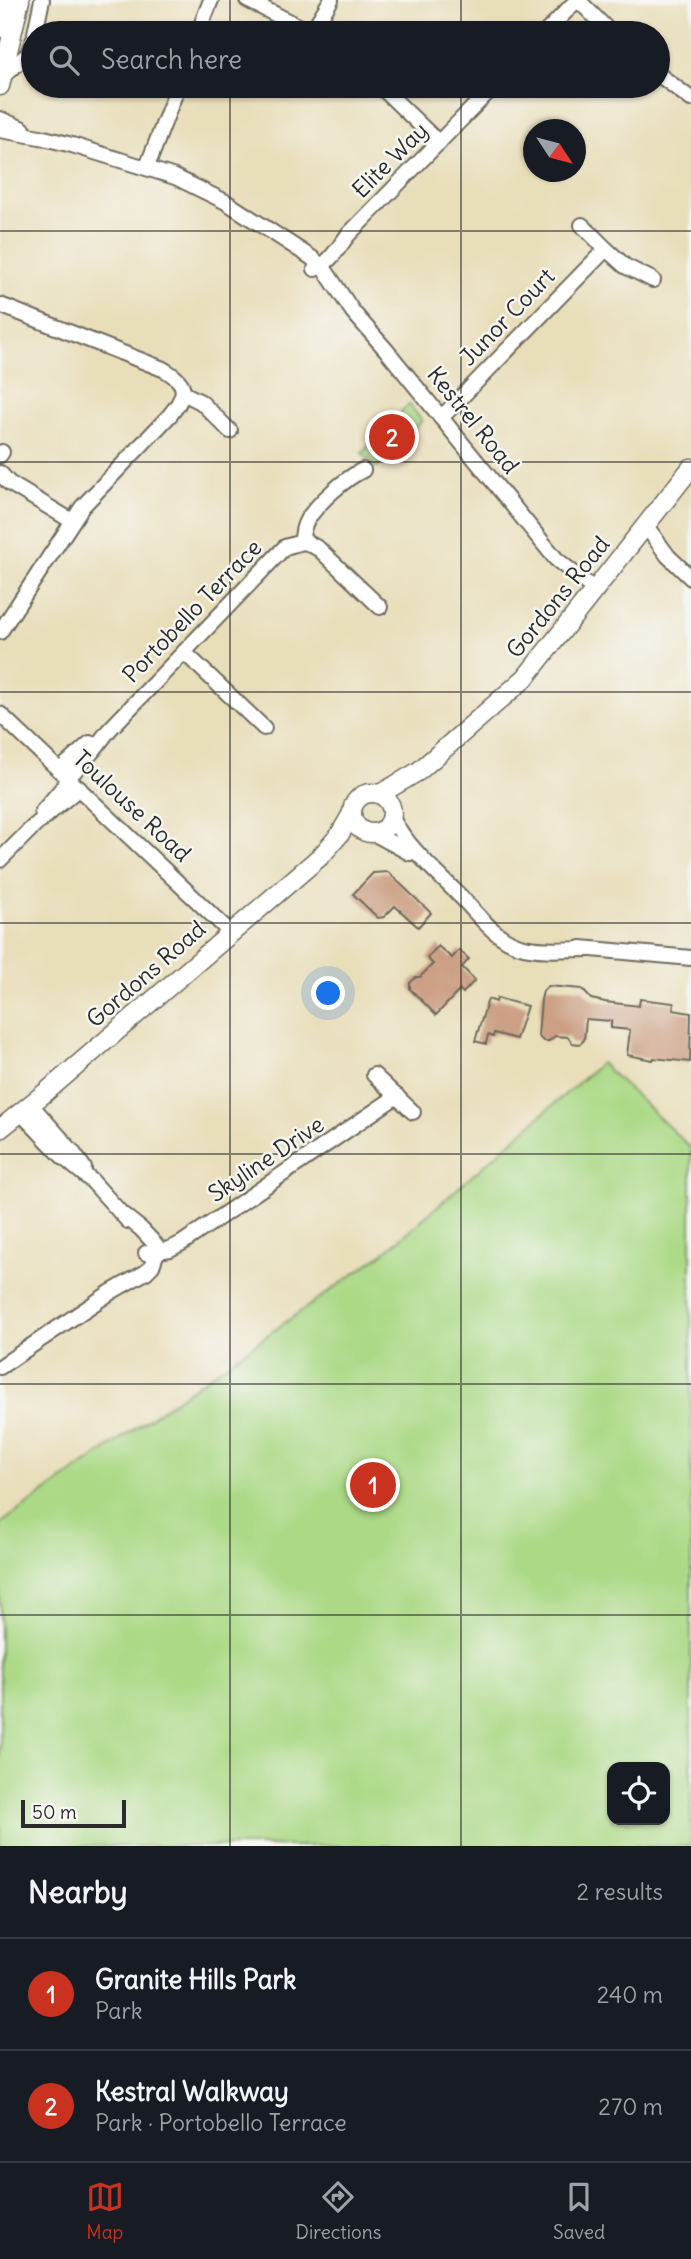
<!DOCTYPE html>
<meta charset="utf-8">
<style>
body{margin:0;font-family:Delius,sans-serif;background:#242831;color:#f1f3f6}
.controls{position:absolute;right:21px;bottom:21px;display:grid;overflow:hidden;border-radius:14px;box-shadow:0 2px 5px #0004}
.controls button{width:63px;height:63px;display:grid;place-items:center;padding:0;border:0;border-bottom:2px solid #363941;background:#171b24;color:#f1f3f6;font:35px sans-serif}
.compass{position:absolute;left:523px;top:119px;width:63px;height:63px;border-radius:50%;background:#171b24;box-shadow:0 2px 5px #0004;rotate:126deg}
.scale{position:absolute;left:21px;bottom:18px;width:105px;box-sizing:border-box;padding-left:7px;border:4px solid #2b2b2b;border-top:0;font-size:19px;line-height:24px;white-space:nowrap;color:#2b2b2b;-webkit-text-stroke:5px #f6f6f2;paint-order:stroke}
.you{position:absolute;left:329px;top:994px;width:24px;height:24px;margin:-18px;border:5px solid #fff;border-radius:50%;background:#1a73e8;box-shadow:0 0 0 10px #1a73e833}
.badge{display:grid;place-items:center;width:46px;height:46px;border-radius:50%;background:#c8321e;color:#fff;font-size:23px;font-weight:700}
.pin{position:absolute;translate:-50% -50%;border:4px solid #fff;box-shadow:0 2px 7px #0006}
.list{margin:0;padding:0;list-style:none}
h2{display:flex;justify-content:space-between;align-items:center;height:91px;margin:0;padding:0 28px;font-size:30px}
h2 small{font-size:23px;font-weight:400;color:#9ea1a6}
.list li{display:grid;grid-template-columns:46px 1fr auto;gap:21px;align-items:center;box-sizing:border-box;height:112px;padding:0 28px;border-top:2px solid #363941}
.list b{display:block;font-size:26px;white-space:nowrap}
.list p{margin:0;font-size:23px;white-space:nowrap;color:#9ea1a6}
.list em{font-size:23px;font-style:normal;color:#9ea1a6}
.icon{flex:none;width:38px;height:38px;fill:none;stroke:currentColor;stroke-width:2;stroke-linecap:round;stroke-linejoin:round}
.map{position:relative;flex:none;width:691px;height:1846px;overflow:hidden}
.search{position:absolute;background:#171b24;box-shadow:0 2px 5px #0004;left:21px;right:21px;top:21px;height:77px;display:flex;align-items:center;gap:18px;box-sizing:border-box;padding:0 24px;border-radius:38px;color:#9ea1a6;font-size:26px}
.sheet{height:315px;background:#171b24}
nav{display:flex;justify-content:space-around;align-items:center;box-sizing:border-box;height:98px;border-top:2px solid #363941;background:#171b24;font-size:19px;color:#9ea1a6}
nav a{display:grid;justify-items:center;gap:4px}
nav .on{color:#c8321e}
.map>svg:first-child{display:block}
.green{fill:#abd986;stroke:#6b8258;stroke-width:2;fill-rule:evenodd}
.building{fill:#cca085}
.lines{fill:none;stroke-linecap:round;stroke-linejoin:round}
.minor-casing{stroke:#6e6a5d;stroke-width:18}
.tertiary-casing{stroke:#6e6a5d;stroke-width:21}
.minor{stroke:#fff;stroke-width:14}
.tertiary{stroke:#fff;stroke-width:18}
.grid{fill:none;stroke:#2b2b2b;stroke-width:2;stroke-opacity:0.55}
.labels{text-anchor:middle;stroke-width:5;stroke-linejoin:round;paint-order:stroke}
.street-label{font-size:23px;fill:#2b2b2b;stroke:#f6f6f2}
</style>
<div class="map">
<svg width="691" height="1846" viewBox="0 0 691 1846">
<rect width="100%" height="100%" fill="#f6f6f2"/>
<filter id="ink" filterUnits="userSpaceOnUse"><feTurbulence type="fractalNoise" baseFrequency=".0143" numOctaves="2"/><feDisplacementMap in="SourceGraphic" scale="14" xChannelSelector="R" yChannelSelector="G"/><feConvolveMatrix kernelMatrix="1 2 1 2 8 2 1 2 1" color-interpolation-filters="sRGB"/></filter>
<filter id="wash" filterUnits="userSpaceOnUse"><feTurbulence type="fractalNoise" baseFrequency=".00686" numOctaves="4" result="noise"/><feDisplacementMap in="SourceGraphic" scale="28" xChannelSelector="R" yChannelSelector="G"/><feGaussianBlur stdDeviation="1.57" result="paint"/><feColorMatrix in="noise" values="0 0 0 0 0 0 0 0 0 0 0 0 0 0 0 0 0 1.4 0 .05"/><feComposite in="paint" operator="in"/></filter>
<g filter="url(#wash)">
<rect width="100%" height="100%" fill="#e9deba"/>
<g class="green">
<polygon points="409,404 422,421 376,468 362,453"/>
<path d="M 601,1063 L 691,1148 L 691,1846 L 0,1846 L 0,1524 L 385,1252 ZM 665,1767 L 665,1820 L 612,1820 L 612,1767 Z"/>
</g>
<g id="blocks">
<g class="building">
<polygon points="388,872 431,913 418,927 395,906 384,917 378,918 353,894 373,873"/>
<polygon points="438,946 452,958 459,950 469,959 462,967 475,980 463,993 460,990 436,1015 410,989 410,983 416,977 420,977 433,964 427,958"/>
<polygon points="548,986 582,989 591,999 605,1002 639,1006 640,999 674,1003 673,1010 691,1013 690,1062 654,1058 653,1060 627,1055 630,1030 611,1028 611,1021 586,1019 584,1040 580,1044 572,1043 568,1037 555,1036 549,1041 543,1041 538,1036 541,1000 543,991"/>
<polygon points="497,998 527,1006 516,1039 494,1033 493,1037 488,1035 486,1044 475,1041 488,999 496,1002"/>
</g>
</g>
</g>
<g filter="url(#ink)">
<use href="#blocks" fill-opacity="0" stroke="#6e6a5d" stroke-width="2"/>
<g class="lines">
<defs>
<g id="minor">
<polyline points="247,0 312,33"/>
<polyline points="578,0 611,33"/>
<polyline points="35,33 42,0"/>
<polyline points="198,33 211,0"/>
<polyline points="311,33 331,0"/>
<polyline points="545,33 577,0"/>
<polyline points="658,74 691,99"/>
<polyline points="3,76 28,54 33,41"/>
<polyline points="380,86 439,143"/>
<polyline points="0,119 23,129"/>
<polyline points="0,130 40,137 72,145 175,177 226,202 312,258 325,270 353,312 387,351 556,559 596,591"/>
<polyline points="147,167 178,86"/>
<polyline points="582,225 606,249"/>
<path d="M 315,269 C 330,263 338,248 348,235 L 494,86"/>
<path d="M 0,305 L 163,369 C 188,383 188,393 170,415 L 82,507 L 0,632"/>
<polyline points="183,393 201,402 230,431"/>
<polyline points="441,418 606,249 625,266 653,280"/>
<polyline points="0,455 2,452"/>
<polyline points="0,473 9,483 72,521"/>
<polyline points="646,526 668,556 691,578"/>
<polyline points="302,542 308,543 319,549 380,607"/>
<polyline points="184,652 264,728"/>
<polyline points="0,714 231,933"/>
<polyline points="60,770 90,743"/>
<path d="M 68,778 L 93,751 L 109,730 L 285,547 L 302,542 C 302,534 303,527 307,520 C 319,502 344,479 363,470"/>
<polyline points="42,812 70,779"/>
<path d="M 392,818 C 410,851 437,872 463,899 C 480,917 495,938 520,946 C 542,952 567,949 590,949"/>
<polyline points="375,834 410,853"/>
<polyline points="0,860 32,828 79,788"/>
<polyline points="581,948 691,958"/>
<polyline points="374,1075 413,1112"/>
<polyline points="31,1105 72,1151 84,1168"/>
<polyline points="21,1113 63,1157 92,1181 128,1221"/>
<polyline points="146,1253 170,1249 182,1243 397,1096"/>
<polyline points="0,1367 111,1292 146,1272 152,1266 157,1252 156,1245 141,1229 122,1214"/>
</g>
<g id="tertiary">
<polyline points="0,28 6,0"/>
<polyline points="0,86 20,0"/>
<circle cx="372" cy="813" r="20"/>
<polyline points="380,794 419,771 525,678 691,468"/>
<polyline points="0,1129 46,1092 322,855 340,834 351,815"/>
</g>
</defs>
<use href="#minor" class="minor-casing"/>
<use href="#tertiary" class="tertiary-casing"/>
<use href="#minor" class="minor"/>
<use href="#tertiary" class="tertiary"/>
</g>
</g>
<path class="grid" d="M 230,0 L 230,33M 461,0 L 461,33M 230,86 L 230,1846M 461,86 L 461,1846M 0,231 L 691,231M 0,462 L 691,462M 0,692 L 691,692M 0,923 L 691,923M 0,1154 L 691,1154M 0,1384 L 691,1384M 0,1615 L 691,1615"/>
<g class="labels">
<g class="street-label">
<text transform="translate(390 160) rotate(-45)" y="8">Elite Way</text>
<text transform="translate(507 317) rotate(-46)" y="8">Junor Court</text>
<text transform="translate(473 420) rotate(51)" y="8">Kestrel Road</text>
<text transform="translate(558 597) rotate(-51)" y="8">Gordons Road</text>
<text transform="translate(192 611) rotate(-46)" y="8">Portobello Terrace</text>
<text transform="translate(132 806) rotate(43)" y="8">Toulouse Road</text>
<text transform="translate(146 974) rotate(-41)" y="8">Gordons Road</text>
<text transform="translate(266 1159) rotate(-34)" y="8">Skyline Drive</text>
</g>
</g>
</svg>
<div class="controls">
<button><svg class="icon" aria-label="locate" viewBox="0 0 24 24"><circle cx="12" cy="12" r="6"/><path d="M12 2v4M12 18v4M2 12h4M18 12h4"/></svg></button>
</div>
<svg class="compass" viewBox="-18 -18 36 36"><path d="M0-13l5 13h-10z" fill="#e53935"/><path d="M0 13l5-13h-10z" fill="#9ea1a6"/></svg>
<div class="scale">50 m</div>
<div class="you"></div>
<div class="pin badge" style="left:373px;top:1485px">1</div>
<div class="pin badge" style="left:392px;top:437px">2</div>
<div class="search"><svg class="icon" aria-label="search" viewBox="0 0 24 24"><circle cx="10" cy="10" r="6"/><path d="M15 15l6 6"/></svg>Search here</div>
</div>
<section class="sheet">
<h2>Nearby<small>2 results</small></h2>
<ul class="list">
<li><span class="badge">1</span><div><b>Granite Hills Park</b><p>Park</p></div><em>240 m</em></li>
<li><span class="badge">2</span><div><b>Kestral Walkway</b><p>Park · Portobello Terrace</p></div><em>270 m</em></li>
</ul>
</section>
<nav>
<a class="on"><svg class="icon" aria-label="map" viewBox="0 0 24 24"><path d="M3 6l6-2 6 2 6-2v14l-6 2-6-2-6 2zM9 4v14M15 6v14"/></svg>Map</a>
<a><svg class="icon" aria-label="directions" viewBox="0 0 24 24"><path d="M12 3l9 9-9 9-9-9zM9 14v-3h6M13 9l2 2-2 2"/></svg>Directions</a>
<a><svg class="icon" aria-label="saved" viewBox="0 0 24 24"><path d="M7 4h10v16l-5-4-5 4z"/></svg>Saved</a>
</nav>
